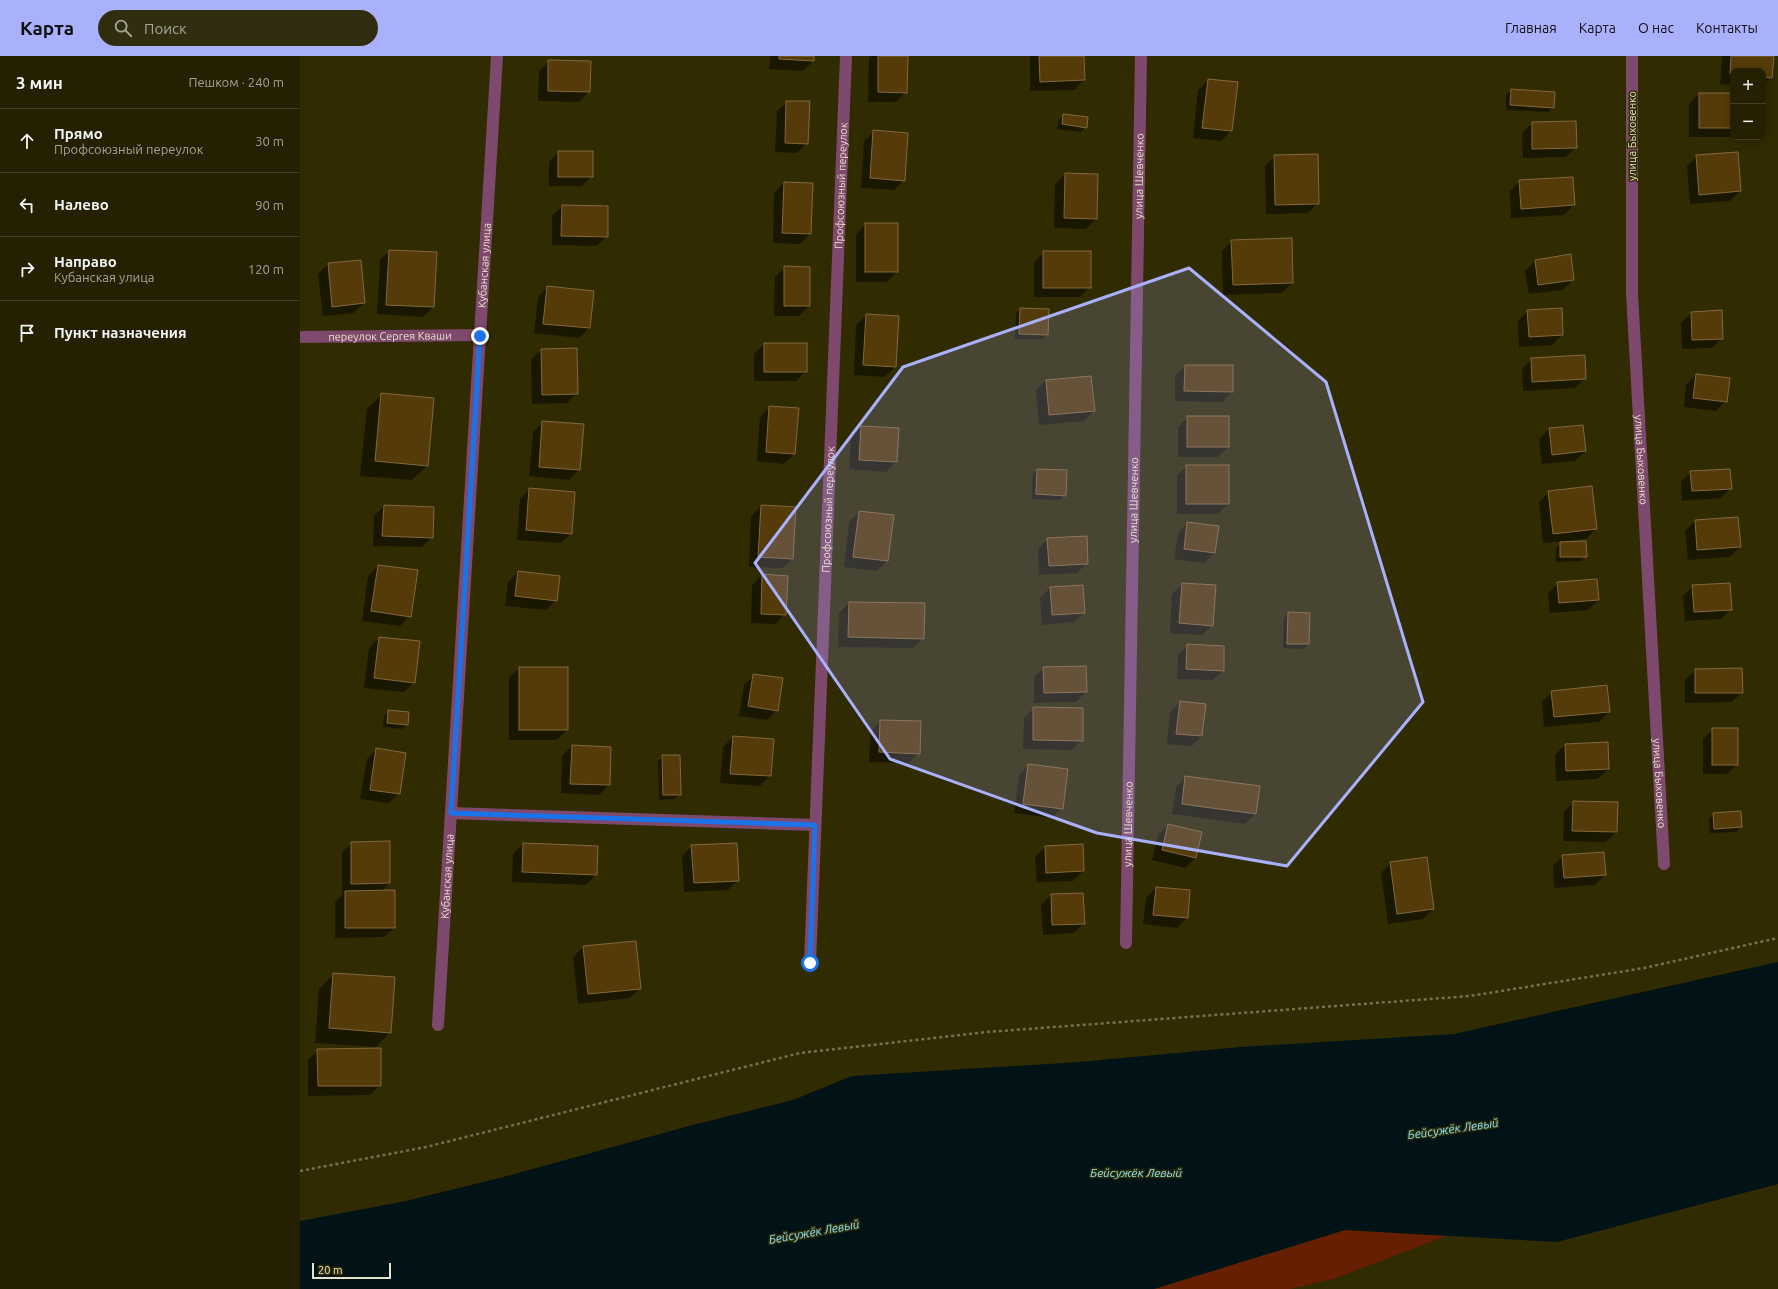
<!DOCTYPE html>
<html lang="ru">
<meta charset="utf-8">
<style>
body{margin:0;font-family:Ubuntu,sans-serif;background:#312d11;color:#f1f3f6}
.controls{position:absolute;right:12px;top:12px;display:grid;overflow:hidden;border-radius:8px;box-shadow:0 2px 10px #0003}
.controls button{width:36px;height:36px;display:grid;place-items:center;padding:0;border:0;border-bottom:1px solid #423e24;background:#252002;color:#f1f3f6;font:20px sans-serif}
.scale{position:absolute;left:12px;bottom:10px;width:79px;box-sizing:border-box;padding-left:4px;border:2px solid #e7e3c9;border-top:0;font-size:11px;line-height:14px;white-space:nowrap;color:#e7e3c9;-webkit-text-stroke:3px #312b02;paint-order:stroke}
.stop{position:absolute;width:12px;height:12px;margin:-9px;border:3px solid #1a73e8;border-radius:50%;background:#fff}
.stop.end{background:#1a73e8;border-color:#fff;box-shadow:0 1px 4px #0008}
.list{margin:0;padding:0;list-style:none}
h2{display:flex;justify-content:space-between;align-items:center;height:52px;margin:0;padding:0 16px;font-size:17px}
h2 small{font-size:13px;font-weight:400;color:#a3a399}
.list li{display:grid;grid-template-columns:26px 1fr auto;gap:12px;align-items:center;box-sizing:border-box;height:64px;padding:0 16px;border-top:1px solid #423e24}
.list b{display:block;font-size:15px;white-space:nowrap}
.list p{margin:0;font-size:13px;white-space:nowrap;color:#a3a399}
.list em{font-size:13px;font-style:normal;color:#a3a399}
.icon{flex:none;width:22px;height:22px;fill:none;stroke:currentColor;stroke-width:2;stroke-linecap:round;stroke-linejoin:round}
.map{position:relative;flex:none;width:1478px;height:1233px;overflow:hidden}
header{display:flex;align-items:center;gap:24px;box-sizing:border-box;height:56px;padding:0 20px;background:#a9b0fc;color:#111}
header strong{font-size:19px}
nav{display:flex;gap:22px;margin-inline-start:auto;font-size:14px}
.search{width:280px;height:36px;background:#312d11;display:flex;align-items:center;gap:10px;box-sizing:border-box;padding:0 14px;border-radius:22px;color:#a3a399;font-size:15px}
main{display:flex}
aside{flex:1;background:#252002}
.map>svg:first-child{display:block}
.green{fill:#661f00}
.water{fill:#021318}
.shadow{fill:#0007}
.building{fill:#543b09;stroke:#83683b}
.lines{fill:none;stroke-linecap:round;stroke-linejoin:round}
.path{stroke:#76714e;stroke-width:2.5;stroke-dasharray:3 3;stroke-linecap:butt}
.street{stroke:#7e496d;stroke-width:12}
.route{stroke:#1a73e8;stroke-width:5}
.marked{fill:#a9b0fc;fill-opacity:0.2;stroke:#a9b0fc;stroke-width:3;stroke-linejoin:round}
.labels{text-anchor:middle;stroke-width:3;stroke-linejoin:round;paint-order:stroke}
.street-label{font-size:11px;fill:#e7e3c9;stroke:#312b02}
.water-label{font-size:12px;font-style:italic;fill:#7fe0fe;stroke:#312b02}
</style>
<header>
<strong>Карта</strong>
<div class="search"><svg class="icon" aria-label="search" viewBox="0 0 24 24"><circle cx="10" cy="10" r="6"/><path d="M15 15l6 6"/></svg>Поиск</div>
<nav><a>Главная</a><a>Карта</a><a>О нас</a><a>Контакты</a></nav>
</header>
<main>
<aside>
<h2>3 мин<small>Пешком · 240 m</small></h2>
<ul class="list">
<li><svg class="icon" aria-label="ahead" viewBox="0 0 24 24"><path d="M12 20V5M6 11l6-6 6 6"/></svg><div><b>Прямо</b><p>Профсоюзный переулок</p></div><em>30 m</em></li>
<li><svg class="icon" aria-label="left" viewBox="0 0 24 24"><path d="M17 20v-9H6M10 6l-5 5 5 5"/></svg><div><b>Налево</b></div><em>90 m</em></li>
<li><svg class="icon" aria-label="right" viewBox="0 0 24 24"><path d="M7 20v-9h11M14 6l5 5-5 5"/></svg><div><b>Направо</b><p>Кубанская улица</p></div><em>120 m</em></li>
<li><svg class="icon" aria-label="arrive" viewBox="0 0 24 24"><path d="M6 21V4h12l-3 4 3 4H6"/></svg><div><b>Пункт назначения</b></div></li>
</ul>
</aside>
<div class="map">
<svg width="1478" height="1233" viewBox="0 0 1478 1233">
<rect width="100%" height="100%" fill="#312b02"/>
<polygon class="green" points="1045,1174 1146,1180 1036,1222 990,1233 854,1233"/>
<polygon class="water" points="1478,906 1478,1128 1257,1186 1045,1174 854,1233 0,1233 0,1165 106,1145 203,1121 389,1070 493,1044 552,1020 779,1006 941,991 1154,978"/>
<g class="shadow">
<polygon points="470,0 513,0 513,5 503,15 469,13"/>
<polygon points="571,0 607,0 606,36 596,46 568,46 569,2"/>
<polygon points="730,0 783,0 784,24 774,34 730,35"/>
<polygon points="1422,0 1473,0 1471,21 1463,29 1463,15 1433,15 1433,29 1420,28"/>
<polygon points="249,5 289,36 279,46 238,45 239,15"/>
<polygon points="908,24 931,75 921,85 893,82 898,34"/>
<polygon points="1211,35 1253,52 1248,56 1206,54 1206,39"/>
<polygon points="1399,38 1433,38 1434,81 1389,81 1389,48"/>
<polygon points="487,46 507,87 497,97 475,96 477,55"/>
<polygon points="764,59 786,71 781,76 757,73 759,64"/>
<polygon points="1276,66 1276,91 1266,101 1223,102 1222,77 1232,67"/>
<polygon points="574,75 604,124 594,134 561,132 564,85"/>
<polygon points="259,96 292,120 282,130 249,130 249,106"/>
<polygon points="975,100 1018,147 1008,157 966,158 965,110"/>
<polygon points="1397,100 1440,135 1430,145 1390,148 1387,110"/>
<polygon points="765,118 796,163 786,173 754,172 755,128"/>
<polygon points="1220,125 1274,149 1264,159 1211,162 1210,135"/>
<polygon points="484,127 510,178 500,188 473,187 474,137"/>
<polygon points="262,150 307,180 297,190 252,189 252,160"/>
<polygon points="566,168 597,216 587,226 556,226 556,178"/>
<polygon points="991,183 992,227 982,237 923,239 922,195 932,185"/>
<polygon points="90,195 133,251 123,261 77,258 80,204"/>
<polygon points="744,196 790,231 780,241 734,241 734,206"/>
<polygon points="1235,205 1273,224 1263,234 1229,238 1225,215"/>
<polygon points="28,208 64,247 54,257 23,260 18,218"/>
<polygon points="485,211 509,250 499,260 474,260 475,221"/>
<polygon points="248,231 293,236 289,272 279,282 234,277 238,241"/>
<polygon points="720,253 747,279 743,283 715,283 716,257"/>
<polygon points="1261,253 1262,279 1252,289 1219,291 1218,265 1228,255"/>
<polygon points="1391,257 1422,282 1412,292 1382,293 1381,267"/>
<polygon points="566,259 595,311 585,321 554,319 556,269"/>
<polygon points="464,288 506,315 496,325 454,325 454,298"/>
<polygon points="241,294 277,337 267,347 232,348 231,304"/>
<polygon points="1232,303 1285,322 1275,332 1223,335 1222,313"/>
<polygon points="885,310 932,336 922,346 875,345 875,320"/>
<polygon points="1396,319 1426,345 1416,355 1384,351 1386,329"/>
<polygon points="746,325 794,355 784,365 739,369 736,334"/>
<polygon points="82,338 127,410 112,424 60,420 67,353"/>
<polygon points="470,351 494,398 484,408 457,405 460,361"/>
<polygon points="888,361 928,391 918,401 878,401 878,371"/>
<polygon points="243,366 279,414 269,424 229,420 233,376"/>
<polygon points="561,371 598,373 596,406 586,416 549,413 551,381"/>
<polygon points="1249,373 1285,395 1275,405 1242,408 1239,383"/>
<polygon points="887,410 928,448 918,458 877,458 877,420"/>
<polygon points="738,414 765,440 760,444 732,443 733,418"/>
<polygon points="1391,416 1431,432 1421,442 1382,445 1381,426"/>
<polygon points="230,433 271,477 261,487 217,484 220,443"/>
<polygon points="1249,436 1296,473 1286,483 1243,487 1239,446"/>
<polygon points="84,450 132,481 122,491 73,490 74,460"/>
<polygon points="461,450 494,451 492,503 482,512 449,511 451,460"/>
<polygon points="559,456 587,505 577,515 544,511 549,466"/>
<polygon points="1395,465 1440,491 1430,501 1388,504 1385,475"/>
<polygon points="888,467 914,497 904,507 874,503 878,477"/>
<polygon points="748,483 787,507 777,517 739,519 738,493"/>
<polygon points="1262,485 1262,487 1286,500 1281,505 1256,506 1256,492"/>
<polygon points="78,510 110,560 100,570 62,565 68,520"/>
<polygon points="218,516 256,544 246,554 205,550 208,526"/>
<polygon points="462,519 485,558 475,568 451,567 452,529"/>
<polygon points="1258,527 1298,544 1288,554 1250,557 1248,537"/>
<polygon points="882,528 912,569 902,579 870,577 872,538"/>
<polygon points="1393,530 1431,553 1421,563 1385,565 1383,540"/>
<polygon points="750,532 784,556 774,566 742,569 740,542"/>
<polygon points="549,547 623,582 613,592 538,591 539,557"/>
<polygon points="988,557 1009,558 1008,588 1004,593 983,592 984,562"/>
<polygon points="79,582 114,626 104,636 64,632 69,592"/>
<polygon points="888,589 923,615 913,624 877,623 878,599"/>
<polygon points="219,612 267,612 267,674 257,684 209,684 209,622"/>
<polygon points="744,612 786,636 776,646 734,647 734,621"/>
<polygon points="1395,614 1442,636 1432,646 1385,647 1385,624"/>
<polygon points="454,619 477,654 467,664 439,660 444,629"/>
<polygon points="1252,636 1309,656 1299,666 1244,671 1242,646"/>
<polygon points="880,646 902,680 892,690 867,688 870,656"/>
<polygon points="734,652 782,684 772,694 723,693 724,662"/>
<polygon points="88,655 107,668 102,673 83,671 84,660"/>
<polygon points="581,665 619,697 609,707 569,706 571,675"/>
<polygon points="1413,673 1437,708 1427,718 1403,718 1403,683"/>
<polygon points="433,681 470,720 460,730 420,727 423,691"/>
<polygon points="1265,689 1308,713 1298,723 1256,725 1255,699"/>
<polygon points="272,690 309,729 299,739 261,737 262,700"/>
<polygon points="77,693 99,737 89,747 60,743 67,703"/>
<polygon points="363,700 380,738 375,743 359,744 358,705"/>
<polygon points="729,709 762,752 752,762 714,757 719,719"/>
<polygon points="886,721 955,758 945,768 872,758 876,731"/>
<polygon points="1274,746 1316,776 1306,786 1263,785 1264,756"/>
<polygon points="1413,758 1441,771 1436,776 1410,777 1409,763"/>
<polygon points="868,769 901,777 895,802 885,812 852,804 858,779"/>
<polygon points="52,787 89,827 81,836 94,872 84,881 35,882 35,846 44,837 42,837 42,796"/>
<polygon points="223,788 296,819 286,829 212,826 213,798"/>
<polygon points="392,790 438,824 428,834 384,836 382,800"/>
<polygon points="745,791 783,815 773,825 737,826 735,801"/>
<polygon points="1263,800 1305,819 1295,829 1254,832 1253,810"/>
<polygon points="1091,807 1133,853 1123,863 1088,868 1081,817"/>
<polygon points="856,832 887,862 877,872 843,868 846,842"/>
<polygon points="751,839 784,867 774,877 743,879 741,849"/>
<polygon points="283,891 340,932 330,942 278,948 273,901"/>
<polygon points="34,918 90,976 76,991 15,987 19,933"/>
<polygon points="18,994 80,1029 70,1039 8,1040 8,1004"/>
</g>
<g class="building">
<polygon points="479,0 514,0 514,5 479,3"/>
<polygon points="578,0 608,0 607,37 578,36"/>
<polygon points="739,0 784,0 785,24 740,26"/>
<polygon points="1431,0 1474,0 1472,22 1463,21 1463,15 1433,15 1433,18 1430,18"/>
<polygon points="248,4 291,5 290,36 248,35"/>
<polygon points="908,23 938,26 932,75 902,72"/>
<polygon points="1211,33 1255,36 1254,52 1210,49"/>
<rect x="1399" y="37" width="34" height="35"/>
<polygon points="486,45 510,45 508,88 485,87"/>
<polygon points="763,58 788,61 787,72 762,68"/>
<polygon points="1276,65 1277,92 1232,93 1232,66"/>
<polygon points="573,74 608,77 605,125 570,122"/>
<rect x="258" y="95" width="35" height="26"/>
<polygon points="1438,96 1441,135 1399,139 1396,99"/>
<polygon points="1018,98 1019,148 975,149 974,99"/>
<polygon points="765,117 798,118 797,163 764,162"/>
<polygon points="1273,121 1275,149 1221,153 1219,124"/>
<polygon points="484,126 513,127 511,178 482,177"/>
<polygon points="262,149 308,150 308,181 261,180"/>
<rect x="565" y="167" width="33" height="49"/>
<polygon points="992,182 993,227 933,229 931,184"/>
<polygon points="89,194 137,196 134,251 86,249"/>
<rect x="743" y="195" width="48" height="37"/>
<polygon points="1271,198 1274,224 1238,229 1235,204"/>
<polygon points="61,204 65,247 32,251 28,207"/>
<polygon points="484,210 510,211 510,250 484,250"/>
<polygon points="247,230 294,235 290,272 243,268"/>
<polygon points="720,252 749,253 748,279 719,278"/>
<polygon points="1262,252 1263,279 1229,281 1227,254"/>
<polygon points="1422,254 1423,283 1392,284 1391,256"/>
<polygon points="566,258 599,260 596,311 563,309"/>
<rect x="464" y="287" width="43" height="29"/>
<polygon points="277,292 278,338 242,339 241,293"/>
<polygon points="1285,299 1286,323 1232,326 1231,302"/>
<polygon points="885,309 933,309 933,336 884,335"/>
<polygon points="1396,318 1430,322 1427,346 1393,342"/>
<polygon points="791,320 795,355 749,359 746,324"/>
<polygon points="81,337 134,342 128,410 75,405"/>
<polygon points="469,350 499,352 495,398 466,396"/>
<rect x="887" y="360" width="42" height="31"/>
<polygon points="242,365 284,368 280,414 239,411"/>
<polygon points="1283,369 1286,395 1252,399 1249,372"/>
<polygon points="561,370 599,372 597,406 559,404"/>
<rect x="886" y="409" width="43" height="39"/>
<polygon points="737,413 767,414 766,440 736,438"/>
<polygon points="1430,413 1432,433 1392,435 1390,415"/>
<polygon points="1292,430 1297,473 1253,478 1248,435"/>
<polygon points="229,432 275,436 272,478 226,474"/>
<polygon points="84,449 134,451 133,482 82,480"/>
<polygon points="461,449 496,451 493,503 458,501"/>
<polygon points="559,455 594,459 588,505 553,501"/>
<polygon points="1438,461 1441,491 1397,494 1395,464"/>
<polygon points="887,466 919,470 915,497 884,493"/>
<polygon points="787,480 788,508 749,510 747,482"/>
<polygon points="1286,485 1287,501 1260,501 1260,486"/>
<polygon points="78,509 118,514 111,561 71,555"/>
<polygon points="218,515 260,520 257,545 215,540"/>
<polygon points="462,518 488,520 486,559 461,558"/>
<polygon points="1297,523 1299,544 1259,547 1257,526"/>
<polygon points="882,527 916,529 913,570 879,567"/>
<polygon points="1430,527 1432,554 1394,556 1392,529"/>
<polygon points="783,529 785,557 752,559 750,531"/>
<polygon points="549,546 625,547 624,583 548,581"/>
<polygon points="988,556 1010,557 1009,588 987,588"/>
<polygon points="79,581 120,585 115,627 74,622"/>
<polygon points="887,588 924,590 924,615 886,613"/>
<polygon points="786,610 787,636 744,637 743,611"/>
<rect x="219" y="611" width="49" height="63"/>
<polygon points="1442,612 1443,637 1395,637 1395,613"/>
<polygon points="453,618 483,622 478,655 448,650"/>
<polygon points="1307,629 1310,656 1254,661 1251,635"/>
<polygon points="880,645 906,648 902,680 876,678"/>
<polygon points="733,651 783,652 783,685 733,684"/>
<polygon points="88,654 109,656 108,669 87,667"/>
<polygon points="580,664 621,665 620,698 579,696"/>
<rect x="1412" y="672" width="26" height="37"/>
<polygon points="433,680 474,683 471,720 430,718"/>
<polygon points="1308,686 1309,713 1266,715 1265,688"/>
<polygon points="272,689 311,691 310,729 270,728"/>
<polygon points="76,692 106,697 100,738 70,734"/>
<polygon points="362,699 380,699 381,739 363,739"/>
<polygon points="728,708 768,713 763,753 723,748"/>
<polygon points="885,720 960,730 956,758 882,748"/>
<polygon points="1273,745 1318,746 1317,776 1272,775"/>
<polygon points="1441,755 1442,771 1414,773 1413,757"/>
<polygon points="868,768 902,776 896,802 862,794"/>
<polygon points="90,785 90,827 51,828 51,786"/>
<polygon points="223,787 298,790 297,819 222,816"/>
<polygon points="437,787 439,825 394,827 391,789"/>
<polygon points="783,788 784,815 746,817 745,790"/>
<polygon points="1304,796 1306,819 1264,822 1262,799"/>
<polygon points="1127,801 1134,853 1097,858 1090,806"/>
<polygon points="856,831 890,834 888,862 853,859"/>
<polygon points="95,834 95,872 45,872 45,835"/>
<polygon points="783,837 785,868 752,869 751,838"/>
<polygon points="336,885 341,933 288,938 283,890"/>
<polygon points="33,917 95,921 91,977 29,972"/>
<polygon points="81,992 81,1030 18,1030 17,993"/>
</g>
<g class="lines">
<polyline class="path" points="0,1115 126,1091 500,997 687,976 1170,940 1344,912 1478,882"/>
<g class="street">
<path id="s1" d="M 1332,0 L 1332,237 L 1364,808"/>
<path id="s2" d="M 0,281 L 180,279"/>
<polyline points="151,757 515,769"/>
<path id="s3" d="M 826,887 L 841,0"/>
<path id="s4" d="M 510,907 L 546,0"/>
<path id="s5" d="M 138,969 L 197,0"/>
</g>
</g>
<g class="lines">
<polyline class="route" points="180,280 151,757 515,769 510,907"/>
</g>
<path class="marked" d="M 889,212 L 1026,326 L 1123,646 L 987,810 L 797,777 L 590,703 L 455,507 L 603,311 Z"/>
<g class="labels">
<g class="street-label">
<text transform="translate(1332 80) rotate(-90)" y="4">улица Быховенко</text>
<text dy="4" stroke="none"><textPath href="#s3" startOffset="767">улица Шевченко</textPath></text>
<text dy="4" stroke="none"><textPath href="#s4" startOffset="778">Профсоюзный переулок</textPath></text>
<text dy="4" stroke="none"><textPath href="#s5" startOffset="761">Кубанская улица</textPath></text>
<text dy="4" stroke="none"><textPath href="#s2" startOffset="90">переулок Сергея Кваши</textPath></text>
<text dy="4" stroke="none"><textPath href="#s1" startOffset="404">улица Быховенко</textPath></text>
<text dy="4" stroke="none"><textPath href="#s3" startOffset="443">улица Шевченко</textPath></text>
<text dy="4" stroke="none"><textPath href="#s4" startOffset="454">Профсоюзный переулок</textPath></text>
<text dy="4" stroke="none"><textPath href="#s1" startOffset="728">улица Быховенко</textPath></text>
<text dy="4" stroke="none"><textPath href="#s3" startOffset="119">улица Шевченко</textPath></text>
<text dy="4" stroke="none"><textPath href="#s5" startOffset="149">Кубанская улица</textPath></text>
</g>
<g class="water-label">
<text transform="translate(1153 1073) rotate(-8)" y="4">Бейсужёк Левый</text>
<text x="836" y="1121">Бейсужёк Левый</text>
<text transform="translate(514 1176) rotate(-10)" y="4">Бейсужёк Левый</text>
</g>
</g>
</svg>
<div class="controls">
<button>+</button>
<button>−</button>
</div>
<div class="scale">20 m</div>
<div class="stop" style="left:510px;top:907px"></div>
<div class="stop end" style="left:180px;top:280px"></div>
</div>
</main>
